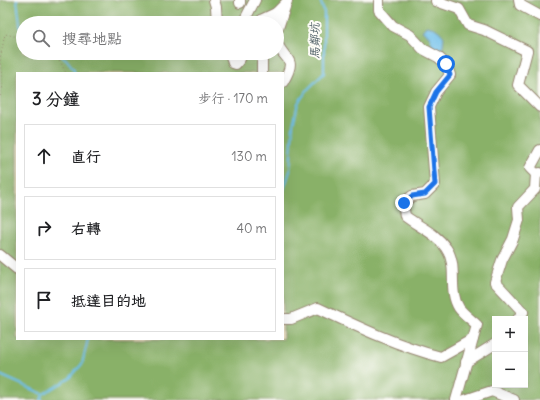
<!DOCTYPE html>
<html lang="zh-TW">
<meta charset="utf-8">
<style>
body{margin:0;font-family:Delius,"LXGW WenKai TC",sans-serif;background:#f6f6f6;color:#202124}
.controls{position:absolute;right:12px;bottom:12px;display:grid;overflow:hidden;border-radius:0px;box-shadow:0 4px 16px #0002}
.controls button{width:36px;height:36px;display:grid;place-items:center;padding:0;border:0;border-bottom:1px solid #e0e0e0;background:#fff;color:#202124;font:20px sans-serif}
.stop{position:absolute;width:12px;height:12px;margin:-9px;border:3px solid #1a73e8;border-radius:50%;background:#fff}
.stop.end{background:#1a73e8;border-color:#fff;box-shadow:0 1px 4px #0008}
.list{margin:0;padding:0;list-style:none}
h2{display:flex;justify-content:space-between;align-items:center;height:52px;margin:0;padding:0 16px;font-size:17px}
h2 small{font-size:13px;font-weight:400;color:#757577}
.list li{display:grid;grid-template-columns:26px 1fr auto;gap:12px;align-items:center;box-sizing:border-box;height:64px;margin:0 8px 8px;padding:0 8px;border:1px solid #e0e0e0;border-radius:0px}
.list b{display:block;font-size:15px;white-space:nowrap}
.list em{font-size:13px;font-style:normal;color:#757577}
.icon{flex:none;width:22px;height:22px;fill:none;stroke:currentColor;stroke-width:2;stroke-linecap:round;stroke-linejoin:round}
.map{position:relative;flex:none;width:540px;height:400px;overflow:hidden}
.search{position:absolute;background:#fff;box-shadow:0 4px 16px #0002;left:16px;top:16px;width:268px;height:44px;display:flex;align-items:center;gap:10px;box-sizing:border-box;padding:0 14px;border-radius:22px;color:#757577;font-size:15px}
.panel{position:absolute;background:#fff;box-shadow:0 4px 16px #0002;left:16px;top:72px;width:268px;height:268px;border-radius:0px}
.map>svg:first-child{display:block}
.forest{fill:#89b168;stroke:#626e43;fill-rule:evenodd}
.water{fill:#6fbfea;stroke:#557484}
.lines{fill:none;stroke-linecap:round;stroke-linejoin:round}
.stream{stroke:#6fbfea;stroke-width:2}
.minor-casing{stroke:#968570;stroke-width:12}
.path{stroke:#968570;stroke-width:1;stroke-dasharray:1 3;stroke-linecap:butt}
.minor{stroke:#fff;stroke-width:10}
.route{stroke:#1a73e8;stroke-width:5}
.labels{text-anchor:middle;stroke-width:4;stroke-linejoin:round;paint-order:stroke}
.water-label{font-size:12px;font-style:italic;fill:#4d5e65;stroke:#fdfcf7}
</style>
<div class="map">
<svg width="540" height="400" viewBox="0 0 540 400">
<rect width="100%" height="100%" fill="#fdfcf7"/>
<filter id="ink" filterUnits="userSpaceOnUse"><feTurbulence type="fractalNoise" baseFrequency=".025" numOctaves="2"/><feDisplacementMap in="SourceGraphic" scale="8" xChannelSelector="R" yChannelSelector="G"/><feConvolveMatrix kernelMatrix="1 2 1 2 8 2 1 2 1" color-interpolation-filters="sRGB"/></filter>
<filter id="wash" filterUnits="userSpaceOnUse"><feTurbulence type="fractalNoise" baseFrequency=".012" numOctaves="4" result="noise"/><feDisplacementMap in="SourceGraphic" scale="16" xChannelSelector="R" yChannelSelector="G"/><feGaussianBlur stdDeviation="0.9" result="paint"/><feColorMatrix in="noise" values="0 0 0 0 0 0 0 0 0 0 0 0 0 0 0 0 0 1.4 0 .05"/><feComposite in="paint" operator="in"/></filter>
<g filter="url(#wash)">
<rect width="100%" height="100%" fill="#f0e0c1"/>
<path class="forest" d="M 0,0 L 540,0 L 540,400 L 0,400 ZM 23,23 L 277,23 L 277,53 L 23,53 ZM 17,73 L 283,73 L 283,339 L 17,339 ZM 495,319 L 525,319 L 525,385 L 495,385 Z"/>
<path class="water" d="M 426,26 C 435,27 439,30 444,37 L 443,46 L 439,50 L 432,47 L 430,37 L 422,31 Z"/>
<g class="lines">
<g class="stream">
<polyline points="17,0 21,32 23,33"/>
<polyline points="56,53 66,59 74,69 74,73"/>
<polyline points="283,192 290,171 293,125 298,103 308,89 324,73 324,12 320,0"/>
<polyline points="0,375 43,394"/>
<polyline points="41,400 43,394 69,379 82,364 88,339"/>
</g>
</g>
</g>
<g filter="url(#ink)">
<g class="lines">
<defs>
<g id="minor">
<polyline points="214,0 216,7 217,23"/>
<path d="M 379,0 L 379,10 L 393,26 L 410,35 L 423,49 L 438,57 L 446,64 L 450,75 L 436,92 L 429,107 L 435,184 L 425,194 L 412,196 L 403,203 L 405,216 C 419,227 436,233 446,248 C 459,266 447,289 459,308 C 463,314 472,320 477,325 L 456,400"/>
<polyline points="519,0 520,5 540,16"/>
<polyline points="436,1 459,9 468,25 484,30 527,51 518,85 540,107"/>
<polyline points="240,3 240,0"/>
<polyline points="243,23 255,0"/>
<polyline points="258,23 263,19 276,13"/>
<polyline points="270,23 276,13 286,3"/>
<polyline points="277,31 287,1"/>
<path d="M 277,42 C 283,62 299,55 283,82"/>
<polyline points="230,53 233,63 236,64 240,59 241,53"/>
<polyline points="262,73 262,53"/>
<polyline points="536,174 530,168 540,150"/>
<polyline points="0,255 17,269"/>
<path d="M 283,319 L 291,319 L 318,308 C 358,327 398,346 441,357 L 473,339"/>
<polyline points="518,319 523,312 495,282 502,260 513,239 519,220 518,207 535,189 536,174 540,173"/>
<polyline points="466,362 495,344"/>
<polyline points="465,400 492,391 514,400"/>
</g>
</defs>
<use href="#minor" class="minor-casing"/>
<g class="path">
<polyline points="56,53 66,73"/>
<polyline points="0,96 3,86 0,59 5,34 23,38"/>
</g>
<use href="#minor" class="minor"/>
</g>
</g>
<g class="lines" filter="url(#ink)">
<polyline class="route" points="404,203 412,196 425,194 435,184 429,107 436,92 450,75 446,64"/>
</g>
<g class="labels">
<g class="water-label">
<text transform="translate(315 41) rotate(-90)" y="4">馬鄰坑</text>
</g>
</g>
</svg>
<div class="controls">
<button>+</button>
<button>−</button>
</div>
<div class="stop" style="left:446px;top:64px"></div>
<div class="stop end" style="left:404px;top:203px"></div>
<div class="search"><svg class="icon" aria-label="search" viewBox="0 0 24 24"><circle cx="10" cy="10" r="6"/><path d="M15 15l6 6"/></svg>搜尋地點</div>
<section class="panel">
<h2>3 分鐘<small>步行 · 170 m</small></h2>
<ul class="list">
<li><svg class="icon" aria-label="ahead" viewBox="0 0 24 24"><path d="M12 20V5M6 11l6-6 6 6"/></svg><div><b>直行</b></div><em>130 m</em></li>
<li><svg class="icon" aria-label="right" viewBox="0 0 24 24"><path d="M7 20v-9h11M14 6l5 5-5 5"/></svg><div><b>右轉</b></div><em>40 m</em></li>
<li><svg class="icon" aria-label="arrive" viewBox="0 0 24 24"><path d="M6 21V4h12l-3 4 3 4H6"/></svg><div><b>抵達目的地</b></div></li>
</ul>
</section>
</div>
